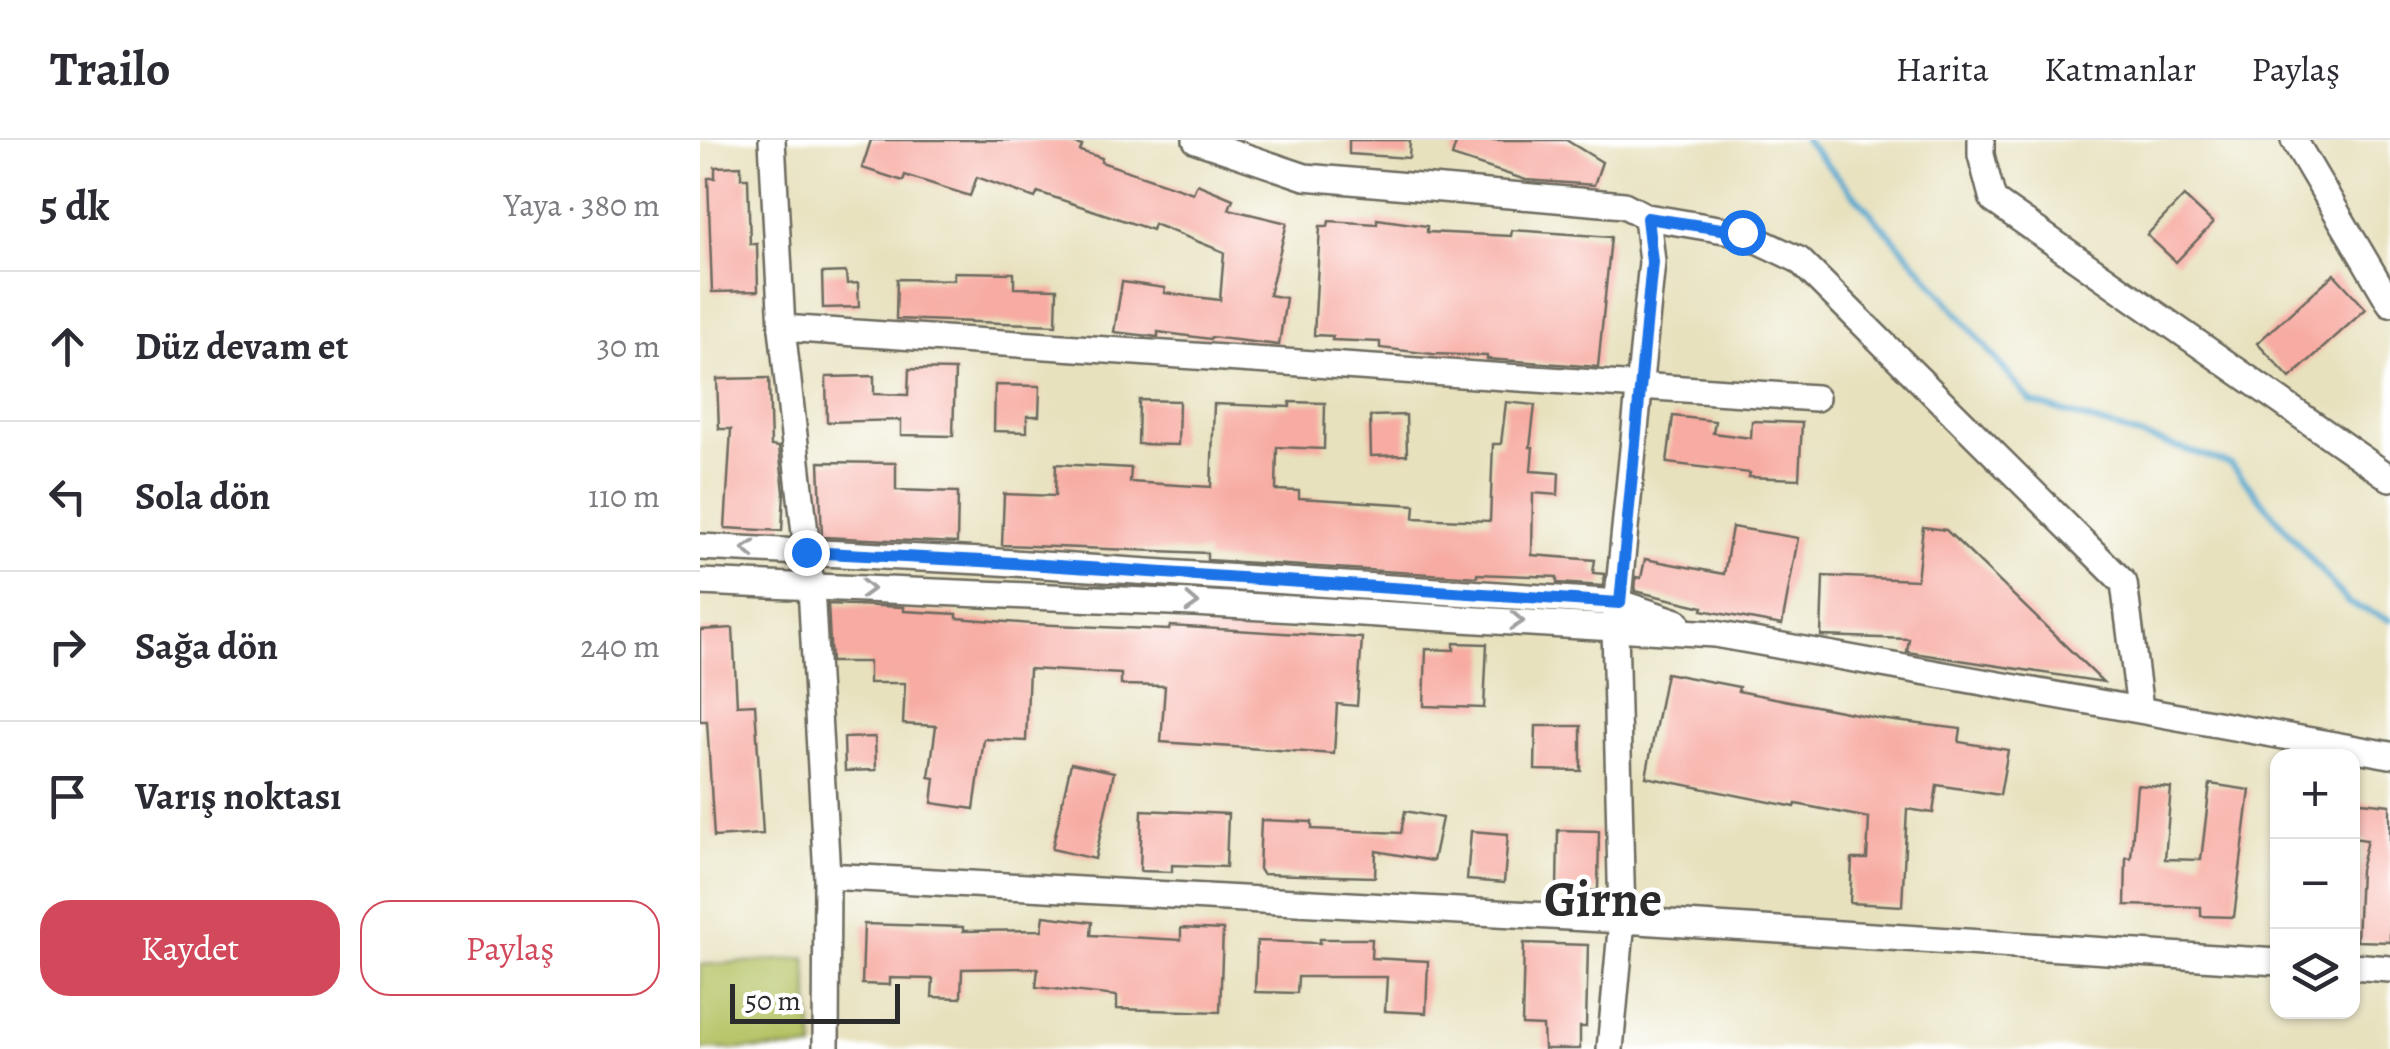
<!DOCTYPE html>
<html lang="tr">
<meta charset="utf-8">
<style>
body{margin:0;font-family:Alegreya,serif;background:#f2f2f3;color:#2b2b33}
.controls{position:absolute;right:30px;bottom:30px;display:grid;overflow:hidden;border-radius:20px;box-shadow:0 2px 8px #0004}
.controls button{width:90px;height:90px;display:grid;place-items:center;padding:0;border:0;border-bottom:2px solid #e1e1e2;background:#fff;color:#2b2b33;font:50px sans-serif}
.scale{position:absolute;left:30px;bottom:25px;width:170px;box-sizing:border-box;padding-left:10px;border:5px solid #2b2b2b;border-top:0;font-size:28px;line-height:35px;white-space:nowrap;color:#2b2b2b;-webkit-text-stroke:8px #fff;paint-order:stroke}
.stop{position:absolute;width:30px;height:30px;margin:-22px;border:8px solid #1a73e8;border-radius:50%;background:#fff}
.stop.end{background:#1a73e8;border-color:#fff;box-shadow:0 2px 10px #0008}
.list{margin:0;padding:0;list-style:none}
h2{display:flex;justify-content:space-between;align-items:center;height:130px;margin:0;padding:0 40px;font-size:42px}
h2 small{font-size:32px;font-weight:400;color:#7c7c81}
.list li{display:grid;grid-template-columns:65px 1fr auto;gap:30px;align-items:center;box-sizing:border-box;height:150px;padding:0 40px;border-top:2px solid #e1e1e2}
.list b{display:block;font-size:38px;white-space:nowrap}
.list em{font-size:32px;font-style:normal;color:#7c7c81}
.actions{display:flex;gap:20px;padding:30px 40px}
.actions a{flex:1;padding:22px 0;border:2px solid #d1495b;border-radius:30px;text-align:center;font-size:35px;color:#d1495b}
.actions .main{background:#d1495b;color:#fff}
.icon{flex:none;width:55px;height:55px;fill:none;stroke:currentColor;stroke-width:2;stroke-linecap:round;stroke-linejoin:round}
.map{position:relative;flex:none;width:1690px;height:909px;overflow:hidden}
header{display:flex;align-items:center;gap:60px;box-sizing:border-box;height:140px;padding:0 50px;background:#fff;border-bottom:2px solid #e1e1e2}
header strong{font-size:48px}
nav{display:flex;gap:55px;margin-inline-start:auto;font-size:35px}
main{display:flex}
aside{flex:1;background:#fff}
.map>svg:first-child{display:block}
.green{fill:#b6c365;stroke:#707748;stroke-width:2.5}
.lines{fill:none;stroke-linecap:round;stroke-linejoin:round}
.stream{stroke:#51a6cd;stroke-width:6}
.building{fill:#f7aba2}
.minor-casing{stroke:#6d6b5e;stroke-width:30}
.minor{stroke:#fff;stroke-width:25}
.oneway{stroke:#a0a0a0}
.route{stroke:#1a73e8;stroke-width:12}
.labels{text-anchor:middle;stroke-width:9;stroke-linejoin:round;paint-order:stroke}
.district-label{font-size:50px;font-weight:bold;fill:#2b2b2b;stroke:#fff}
</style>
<header>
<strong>Trailo</strong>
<nav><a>Harita</a><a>Katmanlar</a><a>Paylaş</a></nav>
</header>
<main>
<aside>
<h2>5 dk<small>Yaya · 380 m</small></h2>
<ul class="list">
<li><svg class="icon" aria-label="ahead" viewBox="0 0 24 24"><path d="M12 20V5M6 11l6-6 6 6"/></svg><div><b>Düz devam et</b></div><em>30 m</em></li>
<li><svg class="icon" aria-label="left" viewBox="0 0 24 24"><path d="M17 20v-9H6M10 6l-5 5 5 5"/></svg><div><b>Sola dön</b></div><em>110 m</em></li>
<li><svg class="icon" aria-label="right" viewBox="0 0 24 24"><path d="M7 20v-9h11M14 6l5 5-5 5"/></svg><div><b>Sağa dön</b></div><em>240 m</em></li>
<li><svg class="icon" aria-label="arrive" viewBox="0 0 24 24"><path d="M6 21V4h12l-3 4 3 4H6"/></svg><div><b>Varış noktası</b></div></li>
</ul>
<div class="actions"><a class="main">Kaydet</a><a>Paylaş</a></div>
</aside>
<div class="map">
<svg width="1690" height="909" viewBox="0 0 1690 909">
<rect width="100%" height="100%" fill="#fff"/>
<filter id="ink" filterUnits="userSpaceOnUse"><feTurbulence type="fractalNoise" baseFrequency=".01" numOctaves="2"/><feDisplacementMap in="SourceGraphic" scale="20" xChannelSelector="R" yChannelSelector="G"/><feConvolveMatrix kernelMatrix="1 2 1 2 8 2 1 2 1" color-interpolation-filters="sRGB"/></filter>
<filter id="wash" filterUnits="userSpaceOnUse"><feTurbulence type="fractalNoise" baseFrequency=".0048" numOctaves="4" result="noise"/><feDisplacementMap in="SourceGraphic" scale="40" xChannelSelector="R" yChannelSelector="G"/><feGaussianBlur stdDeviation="2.25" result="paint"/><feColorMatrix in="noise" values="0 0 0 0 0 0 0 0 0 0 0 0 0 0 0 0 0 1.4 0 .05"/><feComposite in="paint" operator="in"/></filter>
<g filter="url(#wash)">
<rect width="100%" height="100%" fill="#e7e1bd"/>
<polygon class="green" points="106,818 114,909 0,909 0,825"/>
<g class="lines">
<polyline class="stream" points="1105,0 1222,130 1331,262 1531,324 1648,463 1690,480"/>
</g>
<g id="blocks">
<g class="building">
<polygon points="171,0 365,0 382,6 380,11 402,18 401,22 493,53 497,44 533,59 529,69 587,83 569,155 586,158 579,205 511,197 510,199 458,192 458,197 414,192 422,142 465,148 464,153 520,160 524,112 454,84 452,90 338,52 335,58 277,37 270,56 205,35 203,41 162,28"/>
<polygon points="649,0 710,0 709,18 649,14"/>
<polygon points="757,0 866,0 902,22 894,45 826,40 752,16"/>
<polygon points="41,26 41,38 48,38 50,104 57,104 58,151 12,152 8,38 15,38 15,27"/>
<polygon points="1484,56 1513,83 1476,122 1447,95"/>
<polygon points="677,79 727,86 727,92 811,96 812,90 911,97 898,227 787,219 787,216 733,214 680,208 680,202 632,200 633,196 614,195 620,86 628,86 629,81 677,84"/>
<polygon points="146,132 147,144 158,143 159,167 123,168 122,133"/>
<polygon points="254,132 314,133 314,148 357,149 356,185 196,179 197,139 254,140"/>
<polygon points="1634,134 1666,169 1590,238 1557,203"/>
<polygon points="209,229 255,230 253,296 201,295 201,280 127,282 126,237 174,236 174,254 208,255"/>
<polygon points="69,238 71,306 79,307 84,352 82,391 25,388 31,289 19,289 17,239"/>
<polygon points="295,245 340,246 339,276 327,276 327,292 294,291"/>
<polygon points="439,260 479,261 478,305 438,304"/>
<polygon points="590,262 625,263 624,309 577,307 576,350 599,351 599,358 715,365 714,378 790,381 793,304 801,304 806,262 835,265 830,307 833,307 831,331 859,333 858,355 833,353 832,415 895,420 893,433 904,434 903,446 857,443 857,437 777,434 777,437 507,420 507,413 302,405 304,354 355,356 356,324 431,328 430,342 511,347 514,264 590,267"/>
<polygon points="706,275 707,315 671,316 670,276"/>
<polygon points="973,276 1015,281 1013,293 1051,298 1052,281 1102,283 1099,339 1049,337 1050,333 967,323"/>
<polygon points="119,322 196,323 196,350 258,352 257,403 122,397"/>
<polygon points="1032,387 1098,398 1082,485 1002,470 1003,467 935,451 936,437 941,438 945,419 1024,434"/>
<polygon points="1223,387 1246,390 1403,542 1207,512 1209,499 1121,496 1123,436 1217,440"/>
<polygon points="128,464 204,467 204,471 257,474 257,478 332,484 469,490 470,486 662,498 657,566 637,564 634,614 461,602 465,546 421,545 421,534 329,529 326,601 284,599 274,669 232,663 235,638 229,637 236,586 203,584 205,543 169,543 169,522 131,522"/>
<polygon points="33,488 37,565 55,564 63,694 14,697 7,581 0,581 0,490"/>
<polygon points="754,503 787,504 784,568 724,566 726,509 754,510"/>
<polygon points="966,533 1039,547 1038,551 1187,580 1261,589 1259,602 1308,610 1300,655 1237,645 1233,673 1207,669 1202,766 1150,763 1152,719 1167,719 1169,678 1096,664 1095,667 946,637"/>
<polygon points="836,586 881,586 881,631 835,630"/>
<polygon points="175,597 176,630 145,631 144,598"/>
<polygon points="371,623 414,632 395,719 352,709"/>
<polygon points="1510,644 1550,650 1534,777 1501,776 1501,767 1425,765 1426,717 1431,718 1437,645 1471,648 1465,719 1501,720"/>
<polygon points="1652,661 1690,665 1690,802 1657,801 1660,730 1667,700 1652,698"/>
<polygon points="442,670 528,674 526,727 472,725 472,732 440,731"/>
<polygon points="705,671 742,678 733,721 676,711 675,737 562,734 559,729 561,680 612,682 612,689 701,693"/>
<polygon points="858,690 899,691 898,751 857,750"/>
<polygon points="771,691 808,694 804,743 767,740"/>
<polygon points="344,776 392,782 391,795 481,800 481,788 523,790 520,872 417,869 417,856 336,847 338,828 262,829 261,858 232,857 233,839 190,838 190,845 162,844 164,784 263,787 263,791 342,790"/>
<polygon points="620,799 672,799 671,818 728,821 726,873 685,871 687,837 598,837 597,853 555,852 557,801 620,803"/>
<polygon points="824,803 888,805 886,887 880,887 880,909 844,909 843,886 822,885"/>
</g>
</g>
</g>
<g filter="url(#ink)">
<use href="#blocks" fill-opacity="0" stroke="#6d6b5e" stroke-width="2.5"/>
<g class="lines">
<defs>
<g id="minor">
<polyline points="72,0 82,188 111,447 127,736 126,909"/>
<polyline points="496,0 605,37 924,65 947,77 1042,93 1099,120 1424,443 1440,569"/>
<polyline points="1281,0 1281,15 1293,60 1690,338"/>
<polyline points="1594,0 1690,163"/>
<polyline points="82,188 1116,258"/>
<polyline points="0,407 282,421 920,463 977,482"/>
<polyline points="0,442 493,463 1015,494 1690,615"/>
<polyline points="127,736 922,780 1578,822"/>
<polyline points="1652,826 1690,829"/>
<polyline points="910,909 922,780 915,487 952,122 947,77"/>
</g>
</defs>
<use href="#minor" class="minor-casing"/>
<use href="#minor" class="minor"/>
</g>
<defs><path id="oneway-chevron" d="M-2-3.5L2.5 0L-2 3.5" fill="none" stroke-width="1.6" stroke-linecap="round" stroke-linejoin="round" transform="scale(2.5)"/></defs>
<g class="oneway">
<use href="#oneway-chevron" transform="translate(49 409) rotate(-177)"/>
<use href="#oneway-chevron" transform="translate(167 449) rotate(2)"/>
<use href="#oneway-chevron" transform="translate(492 463) rotate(3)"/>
<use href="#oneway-chevron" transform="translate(817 481) rotate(3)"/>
</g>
</g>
<g class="lines" filter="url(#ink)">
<polyline class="route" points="106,412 282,421 920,463 952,122 947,78 1042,92"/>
</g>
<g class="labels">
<g class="district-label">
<text x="903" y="776">Girne</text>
</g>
</g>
</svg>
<div class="controls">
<button>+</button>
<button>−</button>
<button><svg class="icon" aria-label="layers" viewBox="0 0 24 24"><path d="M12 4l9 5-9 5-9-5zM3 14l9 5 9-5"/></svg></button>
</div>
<div class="scale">50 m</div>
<div class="stop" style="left:1042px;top:92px"></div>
<div class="stop end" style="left:106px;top:412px"></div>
</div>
</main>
